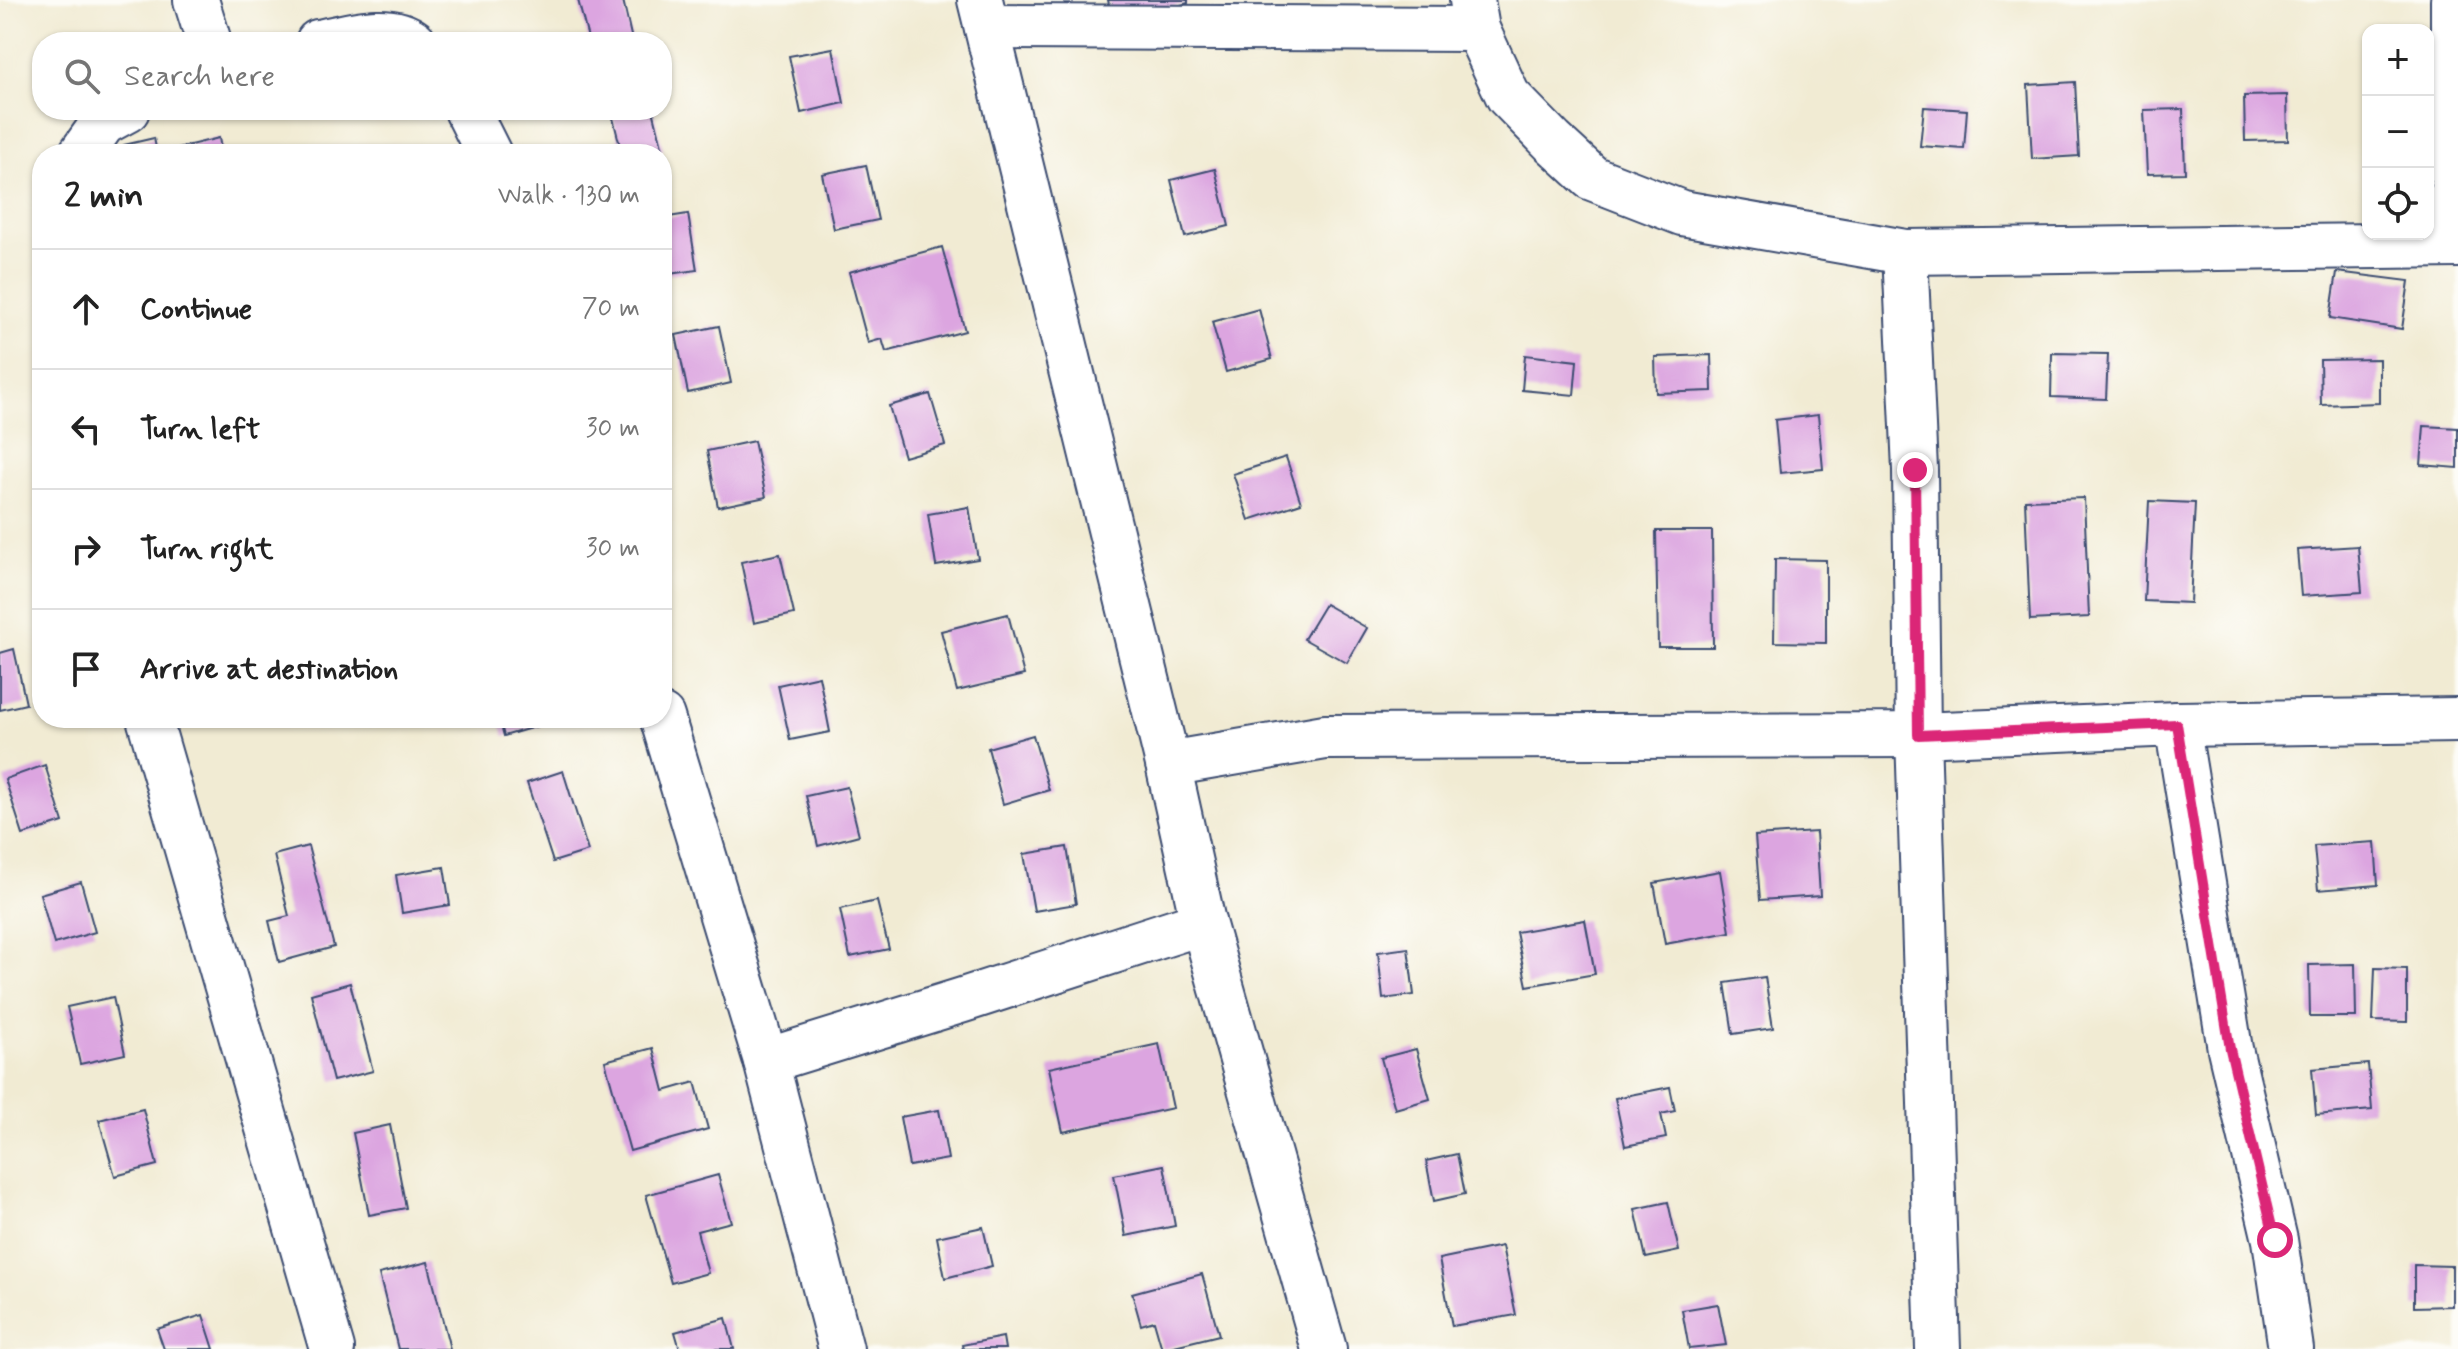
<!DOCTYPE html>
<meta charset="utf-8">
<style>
body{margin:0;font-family:Mynerve,sans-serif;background:#f6f6f6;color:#222}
.controls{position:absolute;right:24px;top:24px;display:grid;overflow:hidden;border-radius:16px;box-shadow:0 2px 6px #0004}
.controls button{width:72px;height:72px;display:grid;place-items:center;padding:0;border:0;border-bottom:2px solid #e0e0e0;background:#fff;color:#222;font:40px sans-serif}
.stop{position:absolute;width:24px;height:24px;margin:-18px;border:6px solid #db2777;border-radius:50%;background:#fff}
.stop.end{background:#db2777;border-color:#fff;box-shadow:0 2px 8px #0008}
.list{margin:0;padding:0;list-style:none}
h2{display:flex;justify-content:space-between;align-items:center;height:104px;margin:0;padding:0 32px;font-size:34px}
h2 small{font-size:26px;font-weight:400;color:#767676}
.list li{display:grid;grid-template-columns:52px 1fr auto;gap:24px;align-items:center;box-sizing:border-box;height:120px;padding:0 32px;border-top:2px solid #e0e0e0}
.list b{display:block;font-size:30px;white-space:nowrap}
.list em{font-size:26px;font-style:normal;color:#767676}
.icon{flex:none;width:44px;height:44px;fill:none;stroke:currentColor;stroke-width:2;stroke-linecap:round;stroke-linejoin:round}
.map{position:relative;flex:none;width:2458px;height:1349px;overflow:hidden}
.search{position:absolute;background:#fff;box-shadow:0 2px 6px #0004;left:32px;top:32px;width:640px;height:88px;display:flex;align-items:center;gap:20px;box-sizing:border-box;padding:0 28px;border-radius:32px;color:#767676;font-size:30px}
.panel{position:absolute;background:#fff;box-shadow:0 2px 6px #0004;left:32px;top:144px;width:640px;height:584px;border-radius:32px}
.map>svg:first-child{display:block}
.building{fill:#dca5e0}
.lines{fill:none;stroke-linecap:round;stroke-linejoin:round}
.minor-casing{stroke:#3b4b70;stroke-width:48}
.minor{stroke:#fff;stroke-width:44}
.route{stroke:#db2777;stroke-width:10}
</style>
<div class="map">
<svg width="2458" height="1349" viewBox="0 0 2458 1349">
<rect width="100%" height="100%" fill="#fdfcf7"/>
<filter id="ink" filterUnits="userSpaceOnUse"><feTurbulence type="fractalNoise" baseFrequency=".0125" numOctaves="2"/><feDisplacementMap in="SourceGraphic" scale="16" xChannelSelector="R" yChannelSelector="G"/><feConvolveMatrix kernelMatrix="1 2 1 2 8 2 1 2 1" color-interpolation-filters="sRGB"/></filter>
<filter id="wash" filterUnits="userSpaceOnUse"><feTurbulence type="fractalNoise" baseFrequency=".006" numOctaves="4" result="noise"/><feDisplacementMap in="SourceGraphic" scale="32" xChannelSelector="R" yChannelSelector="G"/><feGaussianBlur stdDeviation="1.8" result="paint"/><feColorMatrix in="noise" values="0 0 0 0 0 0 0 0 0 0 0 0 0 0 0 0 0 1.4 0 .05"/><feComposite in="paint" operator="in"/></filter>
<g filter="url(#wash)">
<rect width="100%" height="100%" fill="#f1ebd3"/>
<g id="blocks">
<g class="building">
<polygon points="578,0 623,0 632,40 589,42"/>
<polygon points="1108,0 1188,0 1188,3 1113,22"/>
<polygon points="833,48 844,103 801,113 789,56"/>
<polygon points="2075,82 2079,156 2032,159 2028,85"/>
<polygon points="2287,95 2288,140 2245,141 2244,96"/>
<polygon points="1924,107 1967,110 1964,149 1920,146"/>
<polygon points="2183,109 2185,173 2147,174 2144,110"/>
<polygon points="611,110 653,110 663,150 647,154 622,154"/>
<polygon points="154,138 157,153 219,138 222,154 126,154 124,145"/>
<polygon points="866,165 878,220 834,229 822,174"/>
<polygon points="1215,169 1229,226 1185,237 1171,180"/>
<polygon points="688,214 697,270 662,275 662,218"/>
<polygon points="942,247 965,331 886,352 882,339 868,343 849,272"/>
<polygon points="2337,272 2409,281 2402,329 2330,318"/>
<polygon points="1259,309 1272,359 1226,372 1212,322"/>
<polygon points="719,326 731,383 688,393 676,335"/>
<polygon points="2052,353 2108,354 2106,399 2051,397"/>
<polygon points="1525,355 1577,361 1574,395 1522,390"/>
<polygon points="1711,355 1712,391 1656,393 1655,357"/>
<polygon points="2379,359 2379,403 2321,405 2320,360"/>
<polygon points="930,394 945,445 904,457 889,406"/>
<polygon points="1818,415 1823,469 1780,473 1775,420"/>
<polygon points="2424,426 2458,428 2458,468 2421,465"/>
<polygon points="754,441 766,497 718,507 707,451"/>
<polygon points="1286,457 1301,503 1249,520 1233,474"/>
<polygon points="2084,498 2089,617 2030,620 2025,500"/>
<polygon points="2149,501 2195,503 2190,603 2144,601"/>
<polygon points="969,507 978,559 936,566 928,514"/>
<polygon points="1656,531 1712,531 1713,647 1658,647"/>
<polygon points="2358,546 2362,592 2301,596 2297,550"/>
<polygon points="780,554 794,614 754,623 741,562"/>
<polygon points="1775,559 1826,560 1826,643 1774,642"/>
<polygon points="1325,604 1367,628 1347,663 1304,639"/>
<polygon points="1008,614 1024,675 957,691 941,631"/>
<polygon points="14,649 26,704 0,710 0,653"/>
<polygon points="819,676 830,732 790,740 778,685"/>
<polygon points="499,718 562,718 562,719 504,736"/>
<polygon points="1033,735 1049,790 1003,804 988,748"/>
<polygon points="45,765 63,822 23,835 5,779"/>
<polygon points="563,771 588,851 553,862 527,783"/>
<polygon points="847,787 859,835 818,846 806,796"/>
<polygon points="1816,832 1820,896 1760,900 1755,836"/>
<polygon points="2375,842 2378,885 2318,890 2314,846"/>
<polygon points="308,846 334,947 279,962 269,921 289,916 274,855"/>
<polygon points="1067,847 1076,904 1034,911 1024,854"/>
<polygon points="444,867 450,905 402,913 396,875"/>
<polygon points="1720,871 1730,932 1665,944 1654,883"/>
<polygon points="81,882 95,932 54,944 40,894"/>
<polygon points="877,901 889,949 850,957 840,909"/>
<polygon points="1585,920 1595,974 1527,986 1516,932"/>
<polygon points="1408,948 1414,995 1383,999 1378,952"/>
<polygon points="2355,964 2356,1017 2310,1017 2309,965"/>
<polygon points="2375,968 2407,969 2407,1022 2373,1021"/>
<polygon points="1765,977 1773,1028 1733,1034 1725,983"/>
<polygon points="350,983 373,1071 333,1081 311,994"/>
<polygon points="113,997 125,1054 80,1064 67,1007"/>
<polygon points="1159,1044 1173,1108 1063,1132 1049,1068"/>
<polygon points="653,1048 664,1091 695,1082 708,1129 630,1151 605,1061"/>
<polygon points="1416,1049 1430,1099 1395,1109 1381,1058"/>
<polygon points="2368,1064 2372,1110 2316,1115 2312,1069"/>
<polygon points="1670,1087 1675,1111 1661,1114 1666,1138 1625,1146 1615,1098"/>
<polygon points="143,1109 157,1165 115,1176 99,1120"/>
<polygon points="939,1110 948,1159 909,1166 900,1117"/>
<polygon points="390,1125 406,1208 369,1215 353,1133"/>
<polygon points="1457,1154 1465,1194 1434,1201 1426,1161"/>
<polygon points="1164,1165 1175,1226 1126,1236 1114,1175"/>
<polygon points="718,1175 731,1222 697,1231 708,1273 671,1283 646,1195"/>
<polygon points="1668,1202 1679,1251 1646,1258 1635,1209"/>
<polygon points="983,1227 992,1266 945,1278 937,1237"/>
<polygon points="1502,1246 1516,1315 1452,1326 1439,1259"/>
<polygon points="428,1262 450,1349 398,1349 379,1274"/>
<polygon points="2414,1265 2452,1266 2452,1306 2414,1307"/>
<polygon points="1202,1274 1219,1335 1162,1349 1154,1321 1141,1325 1132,1293"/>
<polygon points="1718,1304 1726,1345 1689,1349 1682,1310"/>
<polygon points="203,1315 214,1349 164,1349 157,1329"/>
<polygon points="726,1318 734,1349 680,1349 675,1332"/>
<polygon points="1003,1337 1005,1349 963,1349 962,1345"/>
</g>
</g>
</g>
<g filter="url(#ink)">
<use href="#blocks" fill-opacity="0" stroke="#3b4b70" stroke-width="2"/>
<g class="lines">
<defs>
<g id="minor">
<polyline points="196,0 209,42"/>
<polyline points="980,0 1168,764 1203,922 1324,1349"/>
<polyline points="1472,0 1477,29 1508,96 1553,142 1592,178 1682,213 1905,252 2458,245"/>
<polyline points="987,27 1477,29"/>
<path d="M 318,42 C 346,37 389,22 414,42"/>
<polyline points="467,110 489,154"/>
<polyline points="81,154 103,123 127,110"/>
<polyline points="2453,245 2453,0"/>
<polyline points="1905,252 1915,470 1918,735 1938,1349"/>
<polyline points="662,717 766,1061 841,1349"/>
<polyline points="149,718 332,1349"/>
<polyline points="2177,724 2230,1049 2275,1240 2291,1349"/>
<polyline points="1168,764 1325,737 1918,735 2177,724 2458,720"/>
<polyline points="766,1061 963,1000 1203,922"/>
</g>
</defs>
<use href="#minor" class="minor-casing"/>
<use href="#minor" class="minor"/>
</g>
</g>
<g class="lines" filter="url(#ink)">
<polyline class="route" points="1915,470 1918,735 2177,724 2230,1049 2275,1240"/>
</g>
</svg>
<div class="controls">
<button>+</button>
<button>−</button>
<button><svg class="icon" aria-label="locate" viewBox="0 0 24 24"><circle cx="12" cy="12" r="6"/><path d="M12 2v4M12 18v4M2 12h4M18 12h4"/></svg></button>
</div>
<div class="stop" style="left:2275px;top:1240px"></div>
<div class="stop end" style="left:1915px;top:470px"></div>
<div class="search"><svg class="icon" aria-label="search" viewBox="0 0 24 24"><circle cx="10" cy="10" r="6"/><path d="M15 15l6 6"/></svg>Search here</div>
<section class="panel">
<h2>2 min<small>Walk · 130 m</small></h2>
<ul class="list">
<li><svg class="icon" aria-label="ahead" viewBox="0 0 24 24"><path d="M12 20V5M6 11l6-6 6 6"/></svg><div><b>Continue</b></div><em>70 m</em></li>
<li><svg class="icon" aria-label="left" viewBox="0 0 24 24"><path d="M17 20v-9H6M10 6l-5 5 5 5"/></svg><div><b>Turn left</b></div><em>30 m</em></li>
<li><svg class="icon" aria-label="right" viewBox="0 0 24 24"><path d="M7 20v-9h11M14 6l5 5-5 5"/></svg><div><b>Turn right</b></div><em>30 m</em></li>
<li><svg class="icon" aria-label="arrive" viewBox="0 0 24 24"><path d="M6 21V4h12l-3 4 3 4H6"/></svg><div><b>Arrive at destination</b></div></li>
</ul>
</section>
</div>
